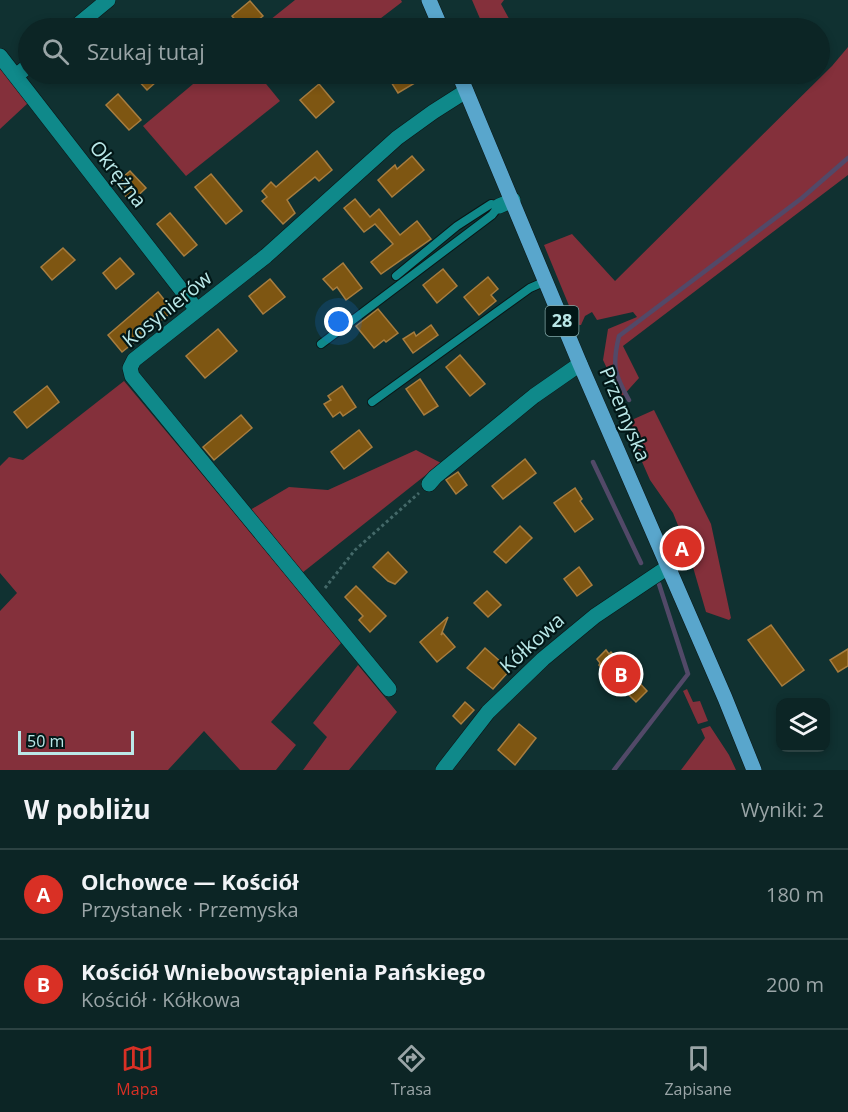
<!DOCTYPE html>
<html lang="pl">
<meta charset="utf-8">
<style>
body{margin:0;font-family:"Open Sans",sans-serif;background:#152d2d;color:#f1f3f6}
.controls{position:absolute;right:18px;bottom:18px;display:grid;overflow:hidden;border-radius:12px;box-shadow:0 3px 9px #0003}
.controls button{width:54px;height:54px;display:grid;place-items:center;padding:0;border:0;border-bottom:2px solid #2c4242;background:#0c2525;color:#f1f3f6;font:30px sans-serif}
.scale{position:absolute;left:18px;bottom:15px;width:116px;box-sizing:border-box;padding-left:6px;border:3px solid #bae8e8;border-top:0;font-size:16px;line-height:21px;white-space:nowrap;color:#bae8e8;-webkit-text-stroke:4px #021717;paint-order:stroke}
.you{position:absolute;left:339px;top:322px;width:21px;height:21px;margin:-15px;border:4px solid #fff;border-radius:50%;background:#1a73e8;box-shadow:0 0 0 9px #1a73e833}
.badge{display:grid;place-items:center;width:39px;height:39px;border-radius:50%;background:#d93025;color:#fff;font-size:20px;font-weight:700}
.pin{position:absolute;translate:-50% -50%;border:3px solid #fff;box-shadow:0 2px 6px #0006}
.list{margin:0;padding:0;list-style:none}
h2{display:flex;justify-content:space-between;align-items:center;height:78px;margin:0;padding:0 24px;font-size:26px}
h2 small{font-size:20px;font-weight:400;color:#9aa5a7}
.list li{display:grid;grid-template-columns:39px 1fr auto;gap:18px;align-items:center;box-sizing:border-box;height:90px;padding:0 24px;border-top:2px solid #2c4242}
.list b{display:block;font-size:22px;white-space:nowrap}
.list p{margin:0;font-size:20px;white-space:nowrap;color:#9aa5a7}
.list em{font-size:20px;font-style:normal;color:#9aa5a7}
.icon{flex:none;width:33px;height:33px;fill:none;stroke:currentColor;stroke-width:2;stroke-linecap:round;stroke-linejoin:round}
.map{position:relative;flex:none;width:848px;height:770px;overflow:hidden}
.search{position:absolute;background:#0c2525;box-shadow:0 3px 9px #0003;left:18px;right:18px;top:18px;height:66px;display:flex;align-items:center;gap:15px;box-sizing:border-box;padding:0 21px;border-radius:33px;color:#9aa5a7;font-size:22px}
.sheet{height:258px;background:#0c2525}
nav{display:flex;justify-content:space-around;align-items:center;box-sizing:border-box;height:84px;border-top:2px solid #2c4242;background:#0c2525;font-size:16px;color:#9aa5a7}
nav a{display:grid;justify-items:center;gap:3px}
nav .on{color:#d93025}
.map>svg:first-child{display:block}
.green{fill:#84303b}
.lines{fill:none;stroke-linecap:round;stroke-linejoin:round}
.stream{stroke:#524968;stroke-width:4.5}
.building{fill:#7e5612;stroke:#a77d3f;stroke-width:1.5}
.lane-casing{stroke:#091616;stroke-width:10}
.street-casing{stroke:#091616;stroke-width:16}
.primary-casing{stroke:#091616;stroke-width:16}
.path{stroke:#446969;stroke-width:3;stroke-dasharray:3 3;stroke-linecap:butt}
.lane{stroke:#0f898a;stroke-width:8}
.street{stroke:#0f898a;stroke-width:15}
.primary{stroke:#59a6cc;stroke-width:15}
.labels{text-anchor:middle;stroke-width:4.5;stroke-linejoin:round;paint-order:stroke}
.shield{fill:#021717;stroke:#83a9a9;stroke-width:1.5}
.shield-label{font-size:18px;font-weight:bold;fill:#bae8e8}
.street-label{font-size:20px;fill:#bae8e8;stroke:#021717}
</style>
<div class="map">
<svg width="848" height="770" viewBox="0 0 848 770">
<rect width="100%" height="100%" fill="#103131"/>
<g class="green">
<polygon points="295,0 401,0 402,2 368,28 295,28 286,19 274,28 260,28"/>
<polygon points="472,0 504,0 501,4 514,28 484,28"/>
<polygon points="848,47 848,175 623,346 639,378 621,398 603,360 608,329 637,317 633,312 597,320 592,312 585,316 581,325 577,325 544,245 572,234 615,281 832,66"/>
<polygon points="0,66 28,103 0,129"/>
<polygon points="205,74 258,74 280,101 186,176 143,126"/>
<polygon points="124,381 293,583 341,643 271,722 296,745 276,770 240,770 204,731 168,770 0,770 0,611 17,593 0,573 0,466 9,457 23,460"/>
<polygon points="654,410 711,524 731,618 729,620 706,612 688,550 673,513 650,480 625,423"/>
<polygon points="416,450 441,463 302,573 250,510 289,487 328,490"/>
<polygon points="358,665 397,712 349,770 303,770 327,737 313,723"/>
<polygon points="687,689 693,702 700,701 708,721 698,724 683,691"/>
<polygon points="710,726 729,755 736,770 681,770 705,738 701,729"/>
</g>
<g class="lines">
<g class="stream">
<path d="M 629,400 C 614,374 612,365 619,336 L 802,198 L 848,158"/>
<polyline points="593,462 641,563"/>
<polyline points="614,770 688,674 659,584"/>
</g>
</g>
<g class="building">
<polygon points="250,1 263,16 248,28 242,28 232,16"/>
<polygon points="143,74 165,74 147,90 137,79"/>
<polygon points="386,74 430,74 398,93"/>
<polygon points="319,84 334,102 316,118 300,100"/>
<polygon points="118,94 141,120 129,130 106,105"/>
<polygon points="317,151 332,170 319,181 315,177 287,200 295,213 283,224 262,201 267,197 262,191 271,182 276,187"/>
<polygon points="412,156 424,170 392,197 378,180 395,165 397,169"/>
<polygon points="130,171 146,188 131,202 115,184"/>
<polygon points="211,174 242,211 226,224 195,187"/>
<polygon points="355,199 370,217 379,209 400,235 417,221 431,239 381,274 371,262 393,244 375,224 364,232 344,208"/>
<polygon points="170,213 197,245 184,256 157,224"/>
<polygon points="63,248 75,260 52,280 41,267"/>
<polygon points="120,258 134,274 116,289 103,273"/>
<polygon points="343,263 362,288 346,300 337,287 333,290 323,279"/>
<polygon points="443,269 457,286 437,303 423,285"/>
<polygon points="488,277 498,289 491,295 496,301 479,315 464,297"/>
<polygon points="270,279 285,297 263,314 249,296"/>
<polygon points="158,292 173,311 122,352 108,335"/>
<polygon points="378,309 398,333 386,342 384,340 374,348 356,326"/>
<polygon points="431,325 438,335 413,353 403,339 414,332 416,336"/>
<polygon points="218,329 237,351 205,378 186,356"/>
<polygon points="460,355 485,384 470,396 446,367"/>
<polygon points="420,379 438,406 424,415 406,389"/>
<polygon points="47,386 59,402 27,428 14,412"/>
<polygon points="342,386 356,407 343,416 340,412 333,417 324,404 331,400 328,396"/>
<polygon points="241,415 252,428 214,460 203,447"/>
<polygon points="359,430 372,447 344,469 331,452"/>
<polygon points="525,459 536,473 503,499 492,486"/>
<polygon points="458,472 467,485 456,494 446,480"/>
<polygon points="575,488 582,499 580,501 593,519 575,532 554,503"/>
<polygon points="520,526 532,538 506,563 494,552"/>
<polygon points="388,552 407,572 395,584 388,581 373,567"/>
<polygon points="579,567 592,585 577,596 564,579"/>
<polygon points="356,586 386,616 370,632 359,620 363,616 345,597"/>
<polygon points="487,591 501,605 488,617 474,603"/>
<polygon points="448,617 441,635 443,633 455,647 437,662 420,642"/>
<polygon points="771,625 804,670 782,686 748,640"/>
<polygon points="485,648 510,670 493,689 467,668"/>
<polygon points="848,649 848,666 838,672 830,660"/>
<polygon points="606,650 609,654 611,652 647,691 636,702 599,665 600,663 597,659"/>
<polygon points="465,702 474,710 461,724 453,716"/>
<polygon points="519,724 536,738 515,765 498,750"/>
</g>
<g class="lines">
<defs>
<g id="lane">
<polyline points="321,344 492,215 499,206 491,204 457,226 396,276"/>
<polyline points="372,402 530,288 546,281"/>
</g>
<g id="street">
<polyline points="74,28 108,0"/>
<polyline points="0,56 197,310"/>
<polyline points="16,76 28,66"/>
<polyline points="499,206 513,200"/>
<polyline points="429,484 435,477 534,396 580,364"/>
<polyline points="389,689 132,376 130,368 134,360 266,256 397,138 433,112 466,91"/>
<polyline points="443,770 488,712 543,659 595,616 668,567"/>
</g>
<g id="primary">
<polyline points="429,0 441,28"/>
<polyline points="459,74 580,364 725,698 754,770"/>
</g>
</defs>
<use href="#lane" class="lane-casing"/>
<use href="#street" class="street-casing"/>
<use href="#primary" class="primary-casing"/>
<polyline class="path" points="325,588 355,550 419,493"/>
<use href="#lane" class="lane"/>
<use href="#street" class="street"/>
<use href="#primary" class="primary"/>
</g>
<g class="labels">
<rect class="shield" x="545.5" y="306" width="33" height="30" rx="4.5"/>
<g class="shield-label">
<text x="562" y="327">28</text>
</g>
<g class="street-label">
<text transform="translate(118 174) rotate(52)" y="7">Okrężna</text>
<text transform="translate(167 309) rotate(-39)" y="7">Kosynierów</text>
<text transform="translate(625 414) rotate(67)" y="7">Przemyska</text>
<text transform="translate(532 643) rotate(-42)" y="7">Kółkowa</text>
</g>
</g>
</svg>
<div class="controls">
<button><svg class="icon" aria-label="layers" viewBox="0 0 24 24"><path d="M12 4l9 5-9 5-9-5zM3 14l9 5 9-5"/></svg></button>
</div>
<div class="scale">50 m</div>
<div class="you"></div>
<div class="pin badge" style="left:682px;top:548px">A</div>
<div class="pin badge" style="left:621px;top:674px">B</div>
<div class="search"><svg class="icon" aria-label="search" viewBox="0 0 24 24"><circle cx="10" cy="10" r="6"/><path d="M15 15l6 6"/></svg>Szukaj tutaj</div>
</div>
<section class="sheet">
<h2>W pobliżu<small>Wyniki: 2</small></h2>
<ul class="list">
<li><span class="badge">A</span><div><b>Olchowce — Kościół</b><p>Przystanek · Przemyska</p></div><em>180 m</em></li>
<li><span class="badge">B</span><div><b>Kościół Wniebowstąpienia Pańskiego</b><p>Kościół · Kółkowa</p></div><em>200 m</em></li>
</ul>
</section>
<nav>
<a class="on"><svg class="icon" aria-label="map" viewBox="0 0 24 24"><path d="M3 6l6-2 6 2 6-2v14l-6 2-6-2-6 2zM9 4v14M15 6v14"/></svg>Mapa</a>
<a><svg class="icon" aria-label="directions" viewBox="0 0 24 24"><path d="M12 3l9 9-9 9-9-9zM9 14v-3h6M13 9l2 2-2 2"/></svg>Trasa</a>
<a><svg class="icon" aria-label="saved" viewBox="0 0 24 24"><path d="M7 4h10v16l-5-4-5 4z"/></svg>Zapisane</a>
</nav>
